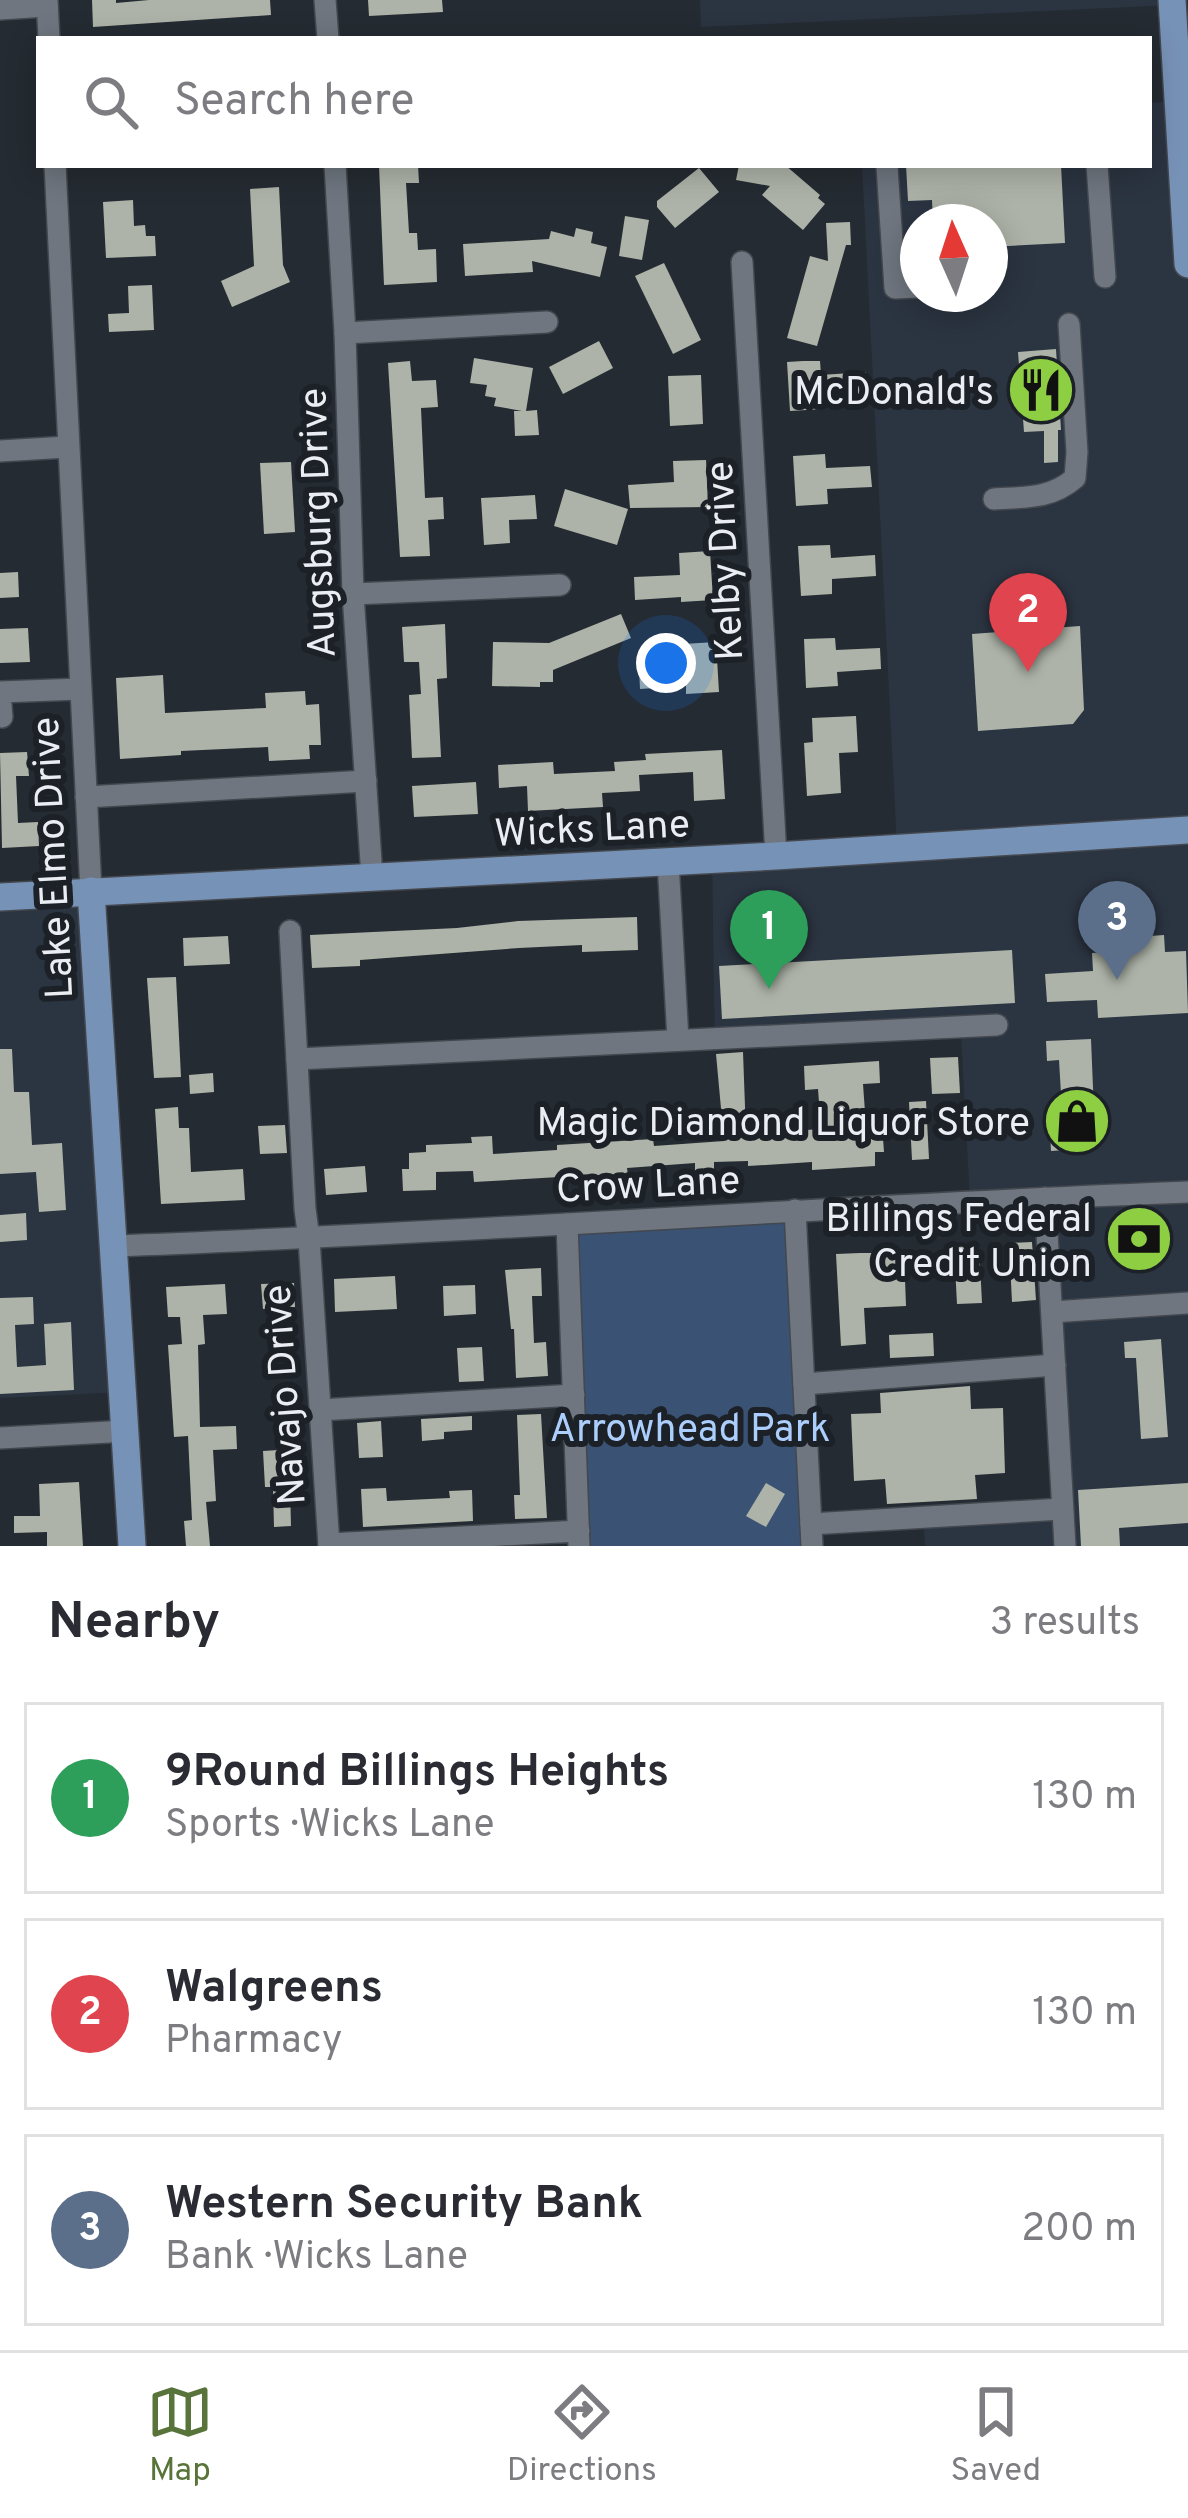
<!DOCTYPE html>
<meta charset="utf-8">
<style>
body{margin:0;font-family:Overpass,sans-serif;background:#f2f2f3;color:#2b2b33}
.compass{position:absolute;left:900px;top:204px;width:108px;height:108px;border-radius:50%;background:#fff;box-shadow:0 6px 30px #0003;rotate:357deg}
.you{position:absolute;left:666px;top:663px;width:42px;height:42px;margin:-30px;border:9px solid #fff;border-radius:50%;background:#1a73e8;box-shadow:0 0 0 18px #1a73e833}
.badge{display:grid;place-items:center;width:78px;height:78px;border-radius:50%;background:#58743a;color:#fff;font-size:39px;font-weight:700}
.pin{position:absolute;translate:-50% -99px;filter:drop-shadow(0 3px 6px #0008)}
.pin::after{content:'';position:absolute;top:63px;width:42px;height:36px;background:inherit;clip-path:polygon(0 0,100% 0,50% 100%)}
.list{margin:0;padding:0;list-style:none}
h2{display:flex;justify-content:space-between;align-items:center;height:156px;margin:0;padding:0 48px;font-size:51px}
h2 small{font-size:39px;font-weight:400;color:#7c7c81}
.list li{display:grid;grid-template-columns:78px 1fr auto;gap:36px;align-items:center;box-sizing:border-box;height:192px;margin:0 24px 24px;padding:0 24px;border:3px solid #e1e1e2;border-radius:0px}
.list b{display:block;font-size:45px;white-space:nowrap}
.list p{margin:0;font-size:39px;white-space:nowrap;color:#7c7c81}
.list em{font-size:39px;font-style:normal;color:#7c7c81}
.icon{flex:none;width:66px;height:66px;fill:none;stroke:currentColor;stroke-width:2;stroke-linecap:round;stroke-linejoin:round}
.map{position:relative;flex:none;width:1188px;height:1546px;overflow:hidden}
.search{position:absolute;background:#fff;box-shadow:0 6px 30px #0003;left:36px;right:36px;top:36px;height:132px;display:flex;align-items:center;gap:30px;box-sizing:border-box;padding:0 42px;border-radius:0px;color:#7c7c81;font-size:45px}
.sheet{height:804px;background:#fff}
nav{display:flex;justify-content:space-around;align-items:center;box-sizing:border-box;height:168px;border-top:3px solid #e1e1e2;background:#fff;font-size:33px;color:#7c7c81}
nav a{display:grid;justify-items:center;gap:6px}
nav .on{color:#58743a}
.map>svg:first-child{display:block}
.built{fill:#2b3441;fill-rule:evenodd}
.green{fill:#3a5374}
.building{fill:#adb3a8}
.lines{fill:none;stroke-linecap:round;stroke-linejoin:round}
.minor-casing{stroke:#43474e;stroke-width:24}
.major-casing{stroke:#43474e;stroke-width:30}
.minor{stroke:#6f767f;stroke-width:21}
.major{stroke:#7792b7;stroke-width:27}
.labels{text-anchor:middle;stroke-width:12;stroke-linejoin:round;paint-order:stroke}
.poi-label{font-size:39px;fill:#eaedf2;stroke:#1c2128;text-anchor:end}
.street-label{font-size:39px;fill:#eaedf2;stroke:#1c2128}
.park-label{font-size:39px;fill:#accefc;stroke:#1c2128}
</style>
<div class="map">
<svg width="1188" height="1546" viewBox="0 0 1188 1546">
<rect width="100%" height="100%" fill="#252b32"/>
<g class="built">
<polygon points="700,0 1172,0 1172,5 701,27"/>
<path d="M 1178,101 L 1188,264 L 1188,1546 L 925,1546 L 923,1517 L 1062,1508 L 1046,1199 L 970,1201 L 961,1035 L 715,1048 L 712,859 L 897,847 L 862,165 L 1149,165 L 1149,103 ZM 918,222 L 990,222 L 990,294 L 918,294 Z"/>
<polygon points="91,891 124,1392 0,1398 0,897"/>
</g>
<polygon class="green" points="795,1217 807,1546 581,1546 575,1232"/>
<g class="building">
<polygon points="92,0 116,0 116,3 149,0 270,0 271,15 93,27"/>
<polygon points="368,0 442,0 443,12 369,16"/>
<polygon points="379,165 418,165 419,183 406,183 409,233 417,233 418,250 436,249 437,282 384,285"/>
<polygon points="739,165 785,165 820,195 818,198 825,204 803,230 762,195 770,186 736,180"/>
<polygon points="906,165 1061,165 1065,243 990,247 990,222 933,222 932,200 908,201"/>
<polygon points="699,168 719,192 675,228 657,207 657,201"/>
<polygon points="279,187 283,265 290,282 232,307 221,281 254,266 250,189"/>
<polygon points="133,200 134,226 145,225 146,236 155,236 156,256 106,258 103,202"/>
<polygon points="625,216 649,220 642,260 619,256"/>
<polygon points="850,222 851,245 846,245 817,346 787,338 810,256 828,261 826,223"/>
<polygon points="576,228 593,232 591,243 607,247 600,277 532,261 533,272 465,276 463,244 549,239 551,231 574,237"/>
<polygon points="664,263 701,340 673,354 635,276"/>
<polygon points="152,285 154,330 109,332 108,314 129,313 128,286"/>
<polygon points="599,341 613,368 563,394 549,367"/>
<polygon points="1056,349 1061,430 1058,430 1058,462 1044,463 1044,431 1024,432 1018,352"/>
<polygon points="474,358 533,368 526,411 537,410 539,435 515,436 514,411 522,411 494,406 496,398 485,396 487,385 470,383"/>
<polygon points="410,361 412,381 436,380 438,407 421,408 425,498 443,497 444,519 428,520 430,556 400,557 388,363"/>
<polygon points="803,361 820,361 821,375 866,372 867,394 822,396 822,409 790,411 787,362"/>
<polygon points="701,375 703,424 670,426 668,376"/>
<polygon points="825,454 826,468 870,466 872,487 827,489 828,504 796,506 793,456"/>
<polygon points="706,460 708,507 630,508 628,485 674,482 673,461"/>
<polygon points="291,462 295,532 264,534 260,463"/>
<polygon points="565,489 628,509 617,545 554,526"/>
<polygon points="535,495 537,519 509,520 510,543 484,545 481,498"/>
<polygon points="830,545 831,558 875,555 876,576 832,579 832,594 801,596 798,546"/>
<polygon points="710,551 713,600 681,602 681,597 635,600 634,577 680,575 679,553"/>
<polygon points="18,572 19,597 0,598 0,573"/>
<polygon points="621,614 631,638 553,670 553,682 540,682 540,687 492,686 493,642 549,643"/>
<polygon points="445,624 447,678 437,679 441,757 412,758 409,695 421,694 419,662 404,662 402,627"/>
<polygon points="1080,626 1084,710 1073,724 978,731 972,634"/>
<polygon points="28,628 30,662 0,663 0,629"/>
<polygon points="835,638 836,650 880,648 881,669 837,672 838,686 806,688 804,639"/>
<polygon points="716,642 719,692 686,694 686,686 640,689 639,668 685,665 683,644"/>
<polygon points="163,675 165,713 266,708 265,693 305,691 306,705 319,704 321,745 309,745 310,759 269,761 268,747 181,751 181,755 120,759 116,678"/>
<polygon points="856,716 858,752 839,753 841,793 807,796 804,743 813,742 812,718"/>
<polygon points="722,750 725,799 694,801 693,772 639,775 640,791 602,793 603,807 528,811 527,786 499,788 498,765 553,762 554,774 615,771 614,762 646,760 645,754"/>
<polygon points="27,752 29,776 16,776 18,823 38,822 39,846 2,848 0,753"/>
<polygon points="476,782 478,814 414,817 412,786"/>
<polygon points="637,917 638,950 582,952 582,945 519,948 360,960 360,966 312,968 310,935 457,928 518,921"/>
<polygon points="1164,935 1165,952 1186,951 1188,1013 1098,1018 1097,1000 1047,1002 1045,974 1093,971 1092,953 1109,952 1108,939"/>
<polygon points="228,936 230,964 184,966 183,938"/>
<polygon points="1012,950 1015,1003 722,1019 719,966"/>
<polygon points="176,977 181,1077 154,1078 147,978"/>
<polygon points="1091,1039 1094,1112 1104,1112 1105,1132 1096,1132 1096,1148 1051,1151 1049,1112 1062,1111 1059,1060 1047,1061 1046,1041"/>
<polygon points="0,1049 12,1049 14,1092 29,1092 32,1145 62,1143 66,1210 39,1212 36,1172 0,1174"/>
<polygon points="743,1052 746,1134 821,1129 818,1089 805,1090 804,1066 879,1061 880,1083 863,1084 866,1126 882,1124 884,1152 875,1152 875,1166 812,1170 812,1162 748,1166 748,1161 714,1162 714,1172 695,1173 695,1163 627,1168 628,1176 559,1180 559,1177 474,1182 473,1171 436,1172 436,1190 403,1191 402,1169 409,1169 409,1153 426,1152 426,1145 472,1143 471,1137 492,1136 493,1154 557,1150 557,1145 653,1139 654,1146 724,1141 716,1054"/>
<polygon points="958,1057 960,1093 932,1094 930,1058"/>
<polygon points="213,1073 214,1092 190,1094 189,1075"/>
<polygon points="926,1101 929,1159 912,1160 909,1102"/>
<polygon points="178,1107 179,1128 189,1128 191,1172 243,1169 245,1200 161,1204 155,1109"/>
<polygon points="285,1125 287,1153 260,1154 258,1126"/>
<polygon points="365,1166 367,1192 326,1195 324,1169"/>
<polygon points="26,1213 27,1240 0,1242 0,1215"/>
<polygon points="1165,1219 1168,1258 1160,1258 1161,1265 1140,1267 1139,1258 1115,1260 1112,1228 1144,1225 1144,1220"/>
<polygon points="1032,1242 1036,1300 1012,1302 1009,1243"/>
<polygon points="979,1245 982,1303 957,1304 954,1247"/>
<polygon points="860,1253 904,1253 906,1306 864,1308 866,1344 841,1346 836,1254"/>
<polygon points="541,1268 542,1296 532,1296 534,1343 546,1342 548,1376 516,1378 514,1329 511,1329 505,1270"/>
<polygon points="395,1276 397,1309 335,1312 334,1279"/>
<polygon points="294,1283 295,1307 263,1309 261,1284"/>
<polygon points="225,1284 227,1314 203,1315 205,1344 198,1345 200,1427 236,1426 237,1449 213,1450 216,1501 206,1502 210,1546 186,1546 184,1521 192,1520 188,1436 174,1437 168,1345 182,1344 180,1317 168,1317 166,1287"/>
<polygon points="475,1285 476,1314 444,1316 443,1286"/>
<polygon points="33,1297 34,1324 15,1325 17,1367 46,1365 44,1324 71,1322 74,1390 0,1394 0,1298"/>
<polygon points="933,1333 934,1356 890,1358 889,1335"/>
<polygon points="1161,1339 1168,1437 1141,1439 1136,1358 1125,1358 1124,1342"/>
<polygon points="482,1347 484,1381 459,1382 457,1348"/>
<polygon points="970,1386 971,1409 1003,1408 1005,1473 975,1475 977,1499 887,1504 885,1479 854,1481 851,1414 881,1413 880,1393"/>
<polygon points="541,1414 547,1518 515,1519 514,1495 520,1495 517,1415"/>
<polygon points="472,1416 472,1430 444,1432 444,1439 422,1441 421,1419"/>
<polygon points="381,1421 383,1457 359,1458 357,1423"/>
<polygon points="294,1449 296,1485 290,1486 291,1526 274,1527 273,1487 265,1487 263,1451"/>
<polygon points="79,1482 83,1546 47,1546 47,1532 14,1533 14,1516 40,1516 39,1484"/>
<polygon points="766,1483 785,1494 766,1527 746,1516"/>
<polygon points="1188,1483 1188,1523 1119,1528 1120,1546 1081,1546 1078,1490"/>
<polygon points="386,1488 387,1501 450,1498 449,1491 472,1490 473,1521 363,1527 361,1489"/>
</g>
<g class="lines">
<defs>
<g id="minor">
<polyline points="47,0 49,39"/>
<polyline points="325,0 328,39"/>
<polyline points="0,9 47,6"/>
<polyline points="55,165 91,891"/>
<polyline points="335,165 345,333 353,594 372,877"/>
<polyline points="1097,165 1105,277"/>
<polyline points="887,167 895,288 918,287"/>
<polyline points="742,262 776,856"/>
<polyline points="345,333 547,322"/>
<polyline points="0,451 67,447"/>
<path d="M 994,499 C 1025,497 1051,499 1075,478 L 1077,452 L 1069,324"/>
<polyline points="353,594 560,585"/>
<polyline points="2,717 0,692 80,689"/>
<polyline points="86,797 366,781"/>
<polyline points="668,861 678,1040"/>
<polyline points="290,931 305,1209 309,1239 329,1546"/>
<polyline points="297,1059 997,1025"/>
<polyline points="1045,1198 1065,1546"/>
<polyline points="795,1210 812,1546"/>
<polyline points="567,1224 579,1546"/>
<path d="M 112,1246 C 471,1233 829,1206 1188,1192"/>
<polyline points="1052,1312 1188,1303"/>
<polyline points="804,1384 1055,1365"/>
<polyline points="320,1410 574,1395"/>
<polyline points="0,1438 127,1431"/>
<polyline points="811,1524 1062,1509"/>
<polyline points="329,1544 579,1531"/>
</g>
<g id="major">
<polyline points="1172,0 1188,264"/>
<polyline points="91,891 132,1546"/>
<polyline points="0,897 776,856 1188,830"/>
</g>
</defs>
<use href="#minor" class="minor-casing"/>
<use href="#major" class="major-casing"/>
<use href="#minor" class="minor"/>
<use href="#major" class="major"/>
</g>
<defs>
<symbol id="restaurant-disc" viewBox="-11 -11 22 22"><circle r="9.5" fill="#8ece43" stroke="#1c2128"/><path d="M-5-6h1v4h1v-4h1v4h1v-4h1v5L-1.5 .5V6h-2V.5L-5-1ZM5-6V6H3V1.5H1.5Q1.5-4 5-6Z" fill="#111"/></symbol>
<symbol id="shop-disc" viewBox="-11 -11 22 22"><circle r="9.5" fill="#8ece43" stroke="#1c2128"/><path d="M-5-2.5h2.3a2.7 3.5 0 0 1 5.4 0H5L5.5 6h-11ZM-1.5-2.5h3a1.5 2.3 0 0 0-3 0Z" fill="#111"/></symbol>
<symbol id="bank-disc" viewBox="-11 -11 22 22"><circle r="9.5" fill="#8ece43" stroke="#1c2128"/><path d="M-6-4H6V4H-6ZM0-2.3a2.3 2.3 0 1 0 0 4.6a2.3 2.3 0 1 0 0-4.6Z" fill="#111"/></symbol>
</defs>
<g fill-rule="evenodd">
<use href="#restaurant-disc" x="1003" y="352" width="76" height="76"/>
<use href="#shop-disc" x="1039" y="1083" width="76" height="76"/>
<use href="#bank-disc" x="1101" y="1201" width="76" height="76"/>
</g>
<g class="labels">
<g class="poi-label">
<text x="994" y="404">McDonald's</text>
<text x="1030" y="1135">Magic Diamond Liquor Store</text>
<text x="1092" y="1231">Billings Federal<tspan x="1092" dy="45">Credit Union</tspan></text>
</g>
<g class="street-label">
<text transform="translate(316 523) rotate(-92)" y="14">Augsburg Drive</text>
<text transform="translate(723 561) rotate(-93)" y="14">Kelby Drive</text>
<text transform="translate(592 827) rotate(-3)" y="14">Wicks Lane</text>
<text transform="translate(51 858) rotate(-93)" y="14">Lake Elmo Drive</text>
<text transform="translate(648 1183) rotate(-3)" y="14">Crow Lane</text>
<text transform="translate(283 1395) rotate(-94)" y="14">Navajo Drive</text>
</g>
<g class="park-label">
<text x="690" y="1441">Arrowhead Park</text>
</g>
</g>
</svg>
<svg class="compass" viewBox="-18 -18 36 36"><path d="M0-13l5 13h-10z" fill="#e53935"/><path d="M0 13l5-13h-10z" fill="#7c7c81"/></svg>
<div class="you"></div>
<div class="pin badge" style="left:769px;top:989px;background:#2e9e5b">1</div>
<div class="pin badge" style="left:1028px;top:672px;background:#e0444e">2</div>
<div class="pin badge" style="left:1117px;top:980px;background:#5c6f8a">3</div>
<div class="search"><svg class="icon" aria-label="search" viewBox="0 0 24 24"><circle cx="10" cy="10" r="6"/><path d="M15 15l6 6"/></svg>Search here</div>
</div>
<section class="sheet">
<h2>Nearby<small>3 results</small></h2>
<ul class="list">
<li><span class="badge" style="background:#2e9e5b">1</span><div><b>9Round Billings Heights</b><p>Sports · Wicks Lane</p></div><em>130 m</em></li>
<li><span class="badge" style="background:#e0444e">2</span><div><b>Walgreens</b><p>Pharmacy</p></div><em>130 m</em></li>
<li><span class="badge" style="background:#5c6f8a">3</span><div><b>Western Security Bank</b><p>Bank · Wicks Lane</p></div><em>200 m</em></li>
</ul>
</section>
<nav>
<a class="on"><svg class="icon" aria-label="map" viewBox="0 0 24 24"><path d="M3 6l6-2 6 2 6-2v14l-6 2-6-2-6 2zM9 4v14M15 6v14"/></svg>Map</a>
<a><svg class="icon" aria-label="directions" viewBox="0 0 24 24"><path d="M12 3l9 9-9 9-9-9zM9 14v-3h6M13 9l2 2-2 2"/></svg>Directions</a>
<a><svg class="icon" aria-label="saved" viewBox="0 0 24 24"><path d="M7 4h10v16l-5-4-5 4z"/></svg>Saved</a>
</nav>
